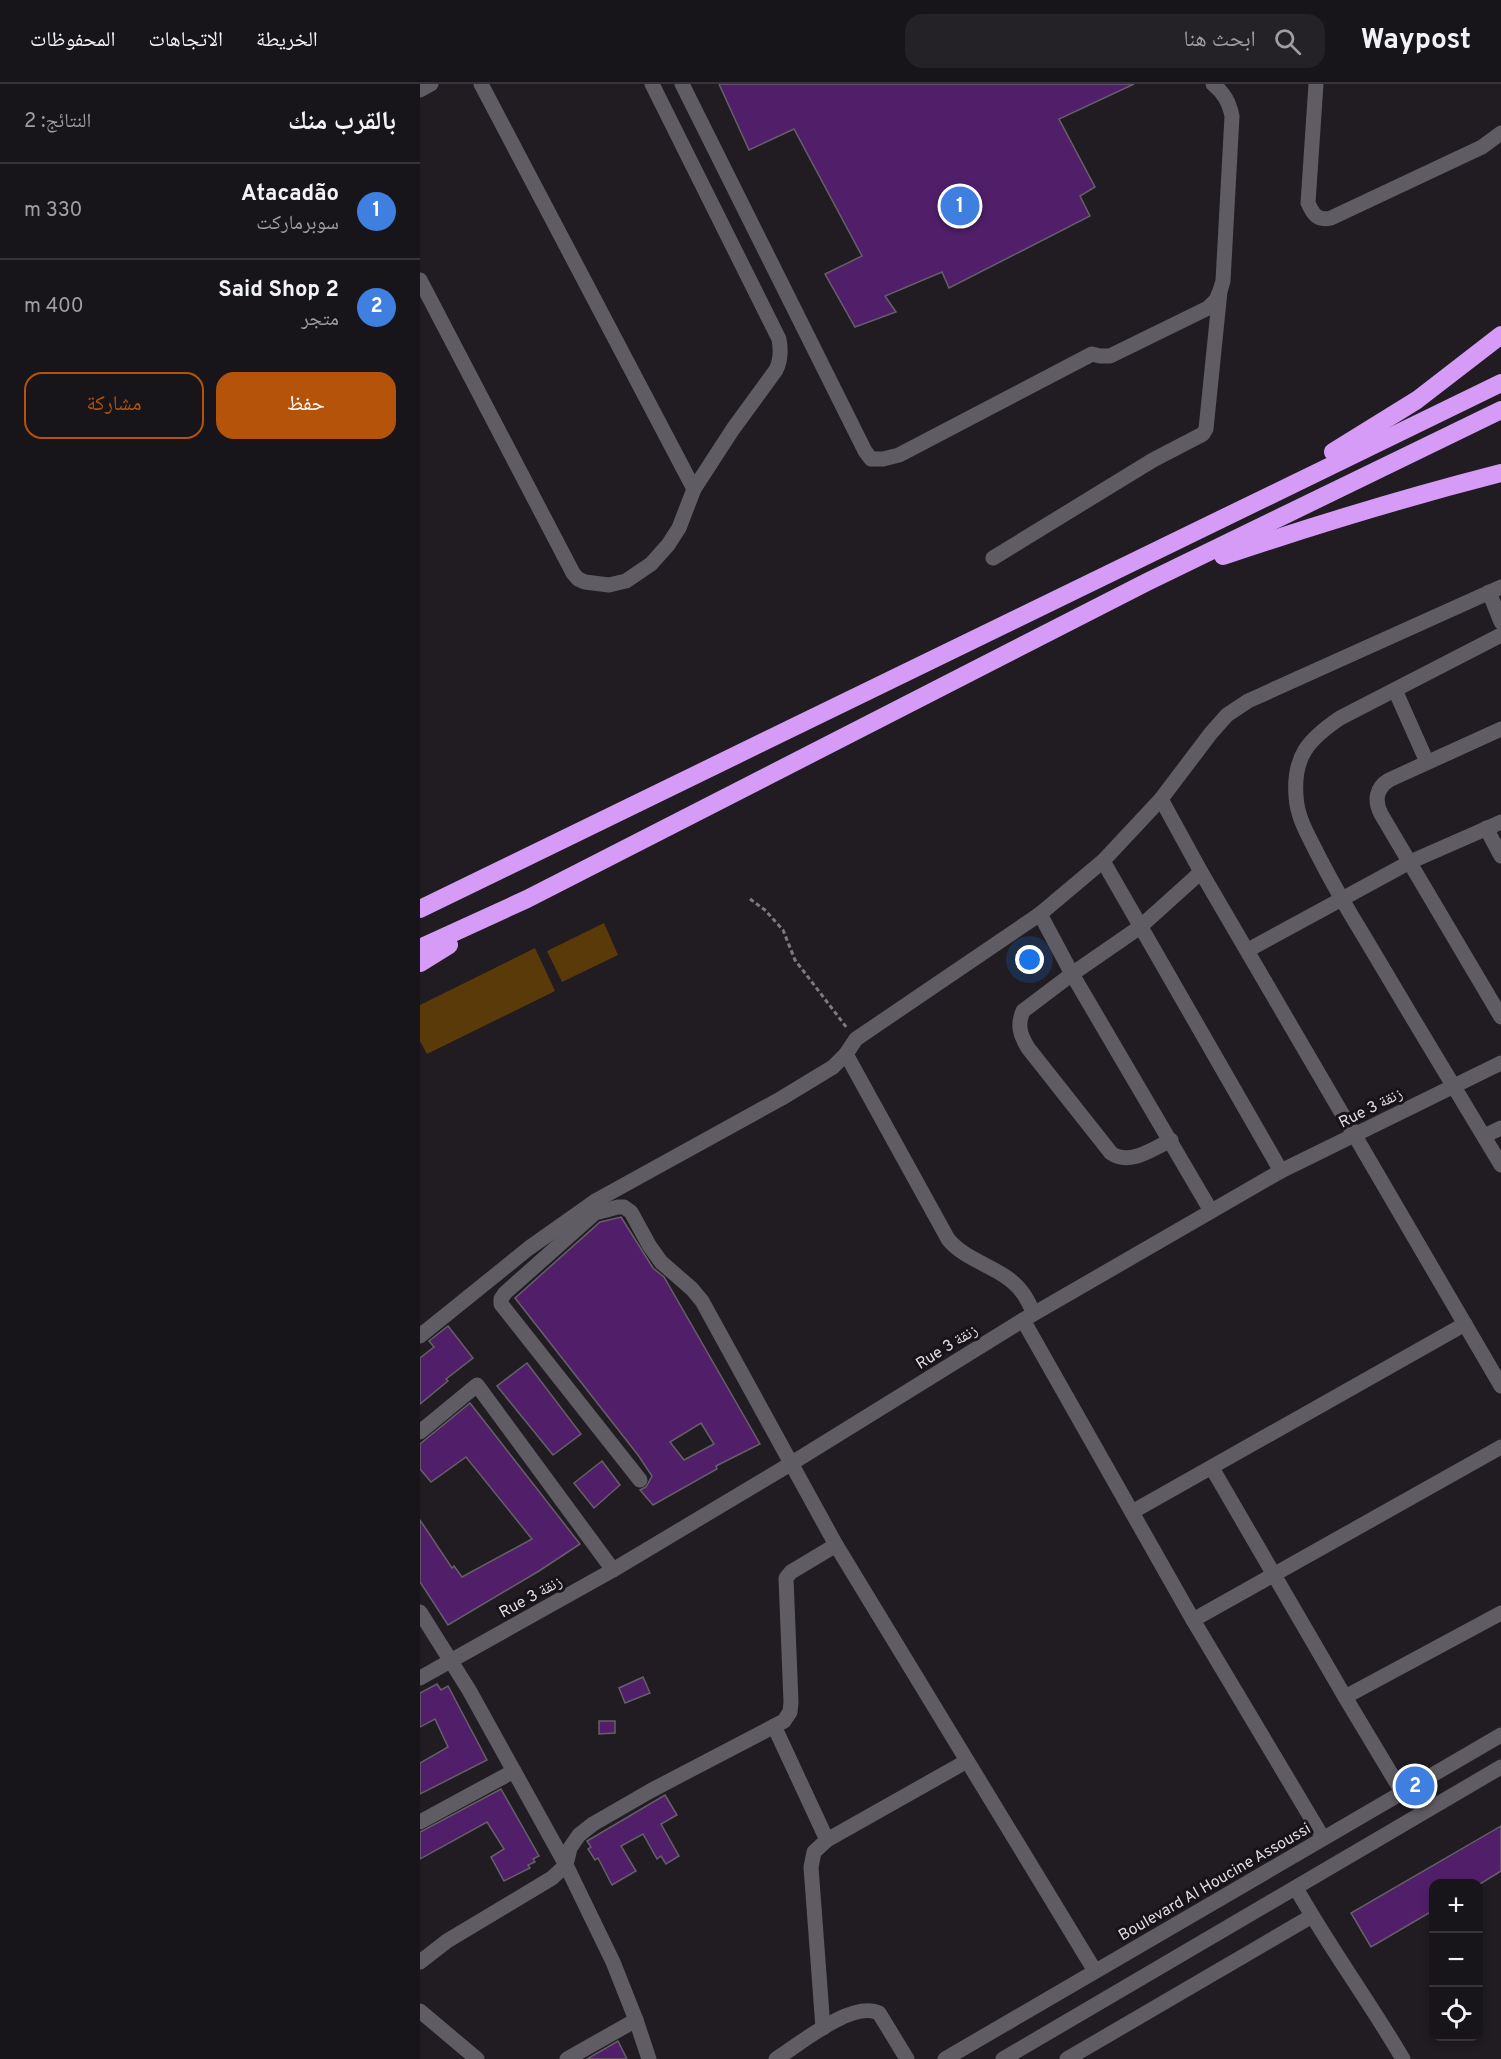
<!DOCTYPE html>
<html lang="ar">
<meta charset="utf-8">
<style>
body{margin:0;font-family:Overpass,"Noto Naskh Arabic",sans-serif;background:#252227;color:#f1f3f6;direction:rtl}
.controls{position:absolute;right:18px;bottom:18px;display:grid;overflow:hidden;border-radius:12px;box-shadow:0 3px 9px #0003}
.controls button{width:54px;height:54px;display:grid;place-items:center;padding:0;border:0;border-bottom:2px solid #363439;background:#18151a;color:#f1f3f6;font:30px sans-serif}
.you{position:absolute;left:610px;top:876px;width:21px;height:21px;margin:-15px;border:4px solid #fff;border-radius:50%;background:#1a73e8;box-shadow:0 0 0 9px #1a73e833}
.badge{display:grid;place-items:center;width:39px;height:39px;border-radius:50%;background:#b45309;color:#fff;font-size:20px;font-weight:700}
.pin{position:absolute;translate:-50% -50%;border:3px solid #fff;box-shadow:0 2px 6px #0006}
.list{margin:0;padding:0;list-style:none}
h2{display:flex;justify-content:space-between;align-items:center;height:78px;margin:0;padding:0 24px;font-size:26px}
h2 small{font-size:20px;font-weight:400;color:#9f9fa2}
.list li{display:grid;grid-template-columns:39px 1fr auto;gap:18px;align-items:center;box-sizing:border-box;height:96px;padding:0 24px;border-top:2px solid #363439}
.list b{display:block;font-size:22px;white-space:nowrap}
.list p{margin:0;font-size:20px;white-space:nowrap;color:#9f9fa2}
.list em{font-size:20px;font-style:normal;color:#9f9fa2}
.actions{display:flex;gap:12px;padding:18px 24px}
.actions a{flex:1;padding:14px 0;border:2px solid #b45309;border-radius:18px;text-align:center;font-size:21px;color:#b45309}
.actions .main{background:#b45309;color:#fff}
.icon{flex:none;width:33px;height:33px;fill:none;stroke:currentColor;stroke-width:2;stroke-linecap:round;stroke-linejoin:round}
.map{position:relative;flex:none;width:1081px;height:1975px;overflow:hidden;direction:ltr}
header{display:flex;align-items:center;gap:36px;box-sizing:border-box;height:84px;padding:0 30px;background:#18151a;border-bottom:2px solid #363439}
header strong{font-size:28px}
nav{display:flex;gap:33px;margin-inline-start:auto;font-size:21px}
.search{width:420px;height:54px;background:#252227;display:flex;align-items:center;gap:15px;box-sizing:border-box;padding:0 21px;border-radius:18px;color:#9f9fa2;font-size:22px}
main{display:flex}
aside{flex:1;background:#18151a}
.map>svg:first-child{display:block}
.green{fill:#593a08}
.building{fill:#511f69;stroke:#656068;stroke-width:1.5;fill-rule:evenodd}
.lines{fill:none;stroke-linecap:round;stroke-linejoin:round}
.path{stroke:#7d7a7f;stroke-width:3;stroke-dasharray:4.5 3;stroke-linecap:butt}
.minor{stroke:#605c63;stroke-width:15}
.highway{stroke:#d59bf6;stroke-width:18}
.labels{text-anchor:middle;stroke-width:6;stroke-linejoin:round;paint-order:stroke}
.street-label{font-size:16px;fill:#dfdce0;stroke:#171319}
</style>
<header>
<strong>Waypost</strong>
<div class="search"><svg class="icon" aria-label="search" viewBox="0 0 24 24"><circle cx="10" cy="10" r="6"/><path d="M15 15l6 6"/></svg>ابحث هنا</div>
<nav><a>الخريطة</a><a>الاتجاهات</a><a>المحفوظات</a></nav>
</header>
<main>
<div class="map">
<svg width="1081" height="1975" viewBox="0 0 1081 1975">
<rect width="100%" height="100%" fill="#201c22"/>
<g class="green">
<polygon points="184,839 198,871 142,898 127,867"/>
<polygon points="115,864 135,907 7,970 0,957 0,921"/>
</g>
<g class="building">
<polygon points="299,0 714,0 639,35 675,103 660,112 670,132 529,204 522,188 465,212 476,228 435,243 405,190 442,172 374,45 329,66"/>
<path d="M 201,1133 L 233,1184 L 244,1193 L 340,1360 L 296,1382 L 297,1385 L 233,1421 L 220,1406 L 226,1403 L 232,1392 L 218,1371 L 95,1214 L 180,1138 ZM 281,1339 L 294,1360 L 264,1376 L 250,1358 Z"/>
<polygon points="28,1242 53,1274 26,1295 28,1297 0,1320 0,1274 14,1263 9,1257"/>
<polygon points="107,1279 161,1350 133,1371 77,1302"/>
<polygon points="50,1319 160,1460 119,1487 28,1541 0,1498 0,1436 32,1484 34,1482 42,1493 112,1455 46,1373 11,1398 0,1385 0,1360"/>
<polygon points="182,1377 200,1401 174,1424 154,1399"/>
<polygon points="223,1593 230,1609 205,1619 199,1604"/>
<polygon points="17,1600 21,1606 28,1602 67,1676 0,1710 0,1679 28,1663 15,1635 0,1643 0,1609"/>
<polygon points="179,1637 195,1637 195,1649 179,1650"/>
<polygon points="81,1705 119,1772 113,1775 115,1778 108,1781 110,1784 84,1797 71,1773 84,1765 67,1738 0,1775 0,1748"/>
<polygon points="245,1711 257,1731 241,1740 259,1772 246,1780 241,1772 237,1775 223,1750 201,1762 216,1787 192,1801 178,1774 175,1776 168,1765 171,1763 167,1757"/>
<polygon points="1081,1742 1081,1787 1060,1800 1014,1800 1014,1826 951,1863 931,1829"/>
<polygon points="198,1957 207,1975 167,1975"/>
</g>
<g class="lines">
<polyline class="path" points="330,815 345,826 363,846 375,876 427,944"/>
<g class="minor">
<polyline points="61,0 274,405"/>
<polyline points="262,0 445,367 451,375 463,375 479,371 672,270 680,272 690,272 788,224 796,216 800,207"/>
<path d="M 896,0 L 888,119 C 893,130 897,137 911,134 L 1062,63 L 1081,49"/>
<polyline points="0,6 11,0"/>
<path d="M 0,196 L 153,489 L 158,495 L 165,498 L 189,501 L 206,497 L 231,480 L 248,461 L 259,444 L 274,405 L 313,345 L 356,286 C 361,276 361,266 359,255 L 232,0"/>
<path d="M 573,474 L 733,376 L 783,350 L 786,345 L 800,207 L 803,197 L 812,32 C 809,18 804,9 793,0"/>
<polyline points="1069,508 1081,538"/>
<path d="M 1081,551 L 920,634 C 889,655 873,672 876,712 C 877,735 890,754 900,775 C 914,802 929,828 945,854 C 990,930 1035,1005 1081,1081"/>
<polyline points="975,606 1007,678"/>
<path d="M 1081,645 L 969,696 C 956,704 954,716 961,730 L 1081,933"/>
<polyline points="741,715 781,788 1081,1302"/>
<polyline points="1066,744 1081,772"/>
<polyline points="683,777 861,1087"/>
<polyline points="620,830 652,890 791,1127"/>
<polyline points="828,866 990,778 1081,738"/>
<path d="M 426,970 L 528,1155 C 547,1179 584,1183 602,1208 C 607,1214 610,1222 614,1229"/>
<polyline points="1064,1052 1081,1044"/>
<path d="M 751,1056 C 733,1065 709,1082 691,1069 L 608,964 C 600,951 597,941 603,927 L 652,890 L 720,843 L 781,788"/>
<polyline points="603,1236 773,1536 903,1754"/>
<polyline points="0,1252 109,1164 177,1116 362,1014 413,983 426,970 436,955 620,830 683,777 741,715 791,649 807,631 828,617 1081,503"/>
<polyline points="0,1348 57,1301 193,1486"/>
<polyline points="792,1384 925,1613 982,1708"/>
<polyline points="220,1396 81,1220 81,1215 85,1209 175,1129 198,1123 204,1123 211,1128 229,1161 241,1178 272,1205 282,1217 416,1461 675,1887"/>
<polyline points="712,1428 1045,1240"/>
<polyline points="0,1528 49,1606 146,1781 193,1878 216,1936 229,1975"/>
<polyline points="773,1536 1081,1363"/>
<polyline points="0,1594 193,1486 372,1379 603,1236 861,1087 1081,979"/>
<polyline points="925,1613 1081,1529"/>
<polyline points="354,1642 407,1756"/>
<polyline points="0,1738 94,1687"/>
<path d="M 876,1804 C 909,1863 949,1917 983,1975"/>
<polyline points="0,1878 27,1857 132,1794 146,1781 150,1764 159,1751 173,1740 232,1706 364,1637 370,1628 371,1618 366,1494 371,1488 416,1461"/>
<polyline points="0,1927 57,1975"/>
<polyline points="403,1944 391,1783 394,1768 407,1756 547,1677"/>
<polyline points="147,1975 216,1936"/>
<path d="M 356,1975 C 380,1960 432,1916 459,1929 L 487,1975"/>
<polyline points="525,1975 1081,1651"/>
<polyline points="583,1975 1081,1683"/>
<polyline points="647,1975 892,1832"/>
</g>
<g class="highway">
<polyline points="913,368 997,316 1081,251"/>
<path d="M 803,472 C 895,441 987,413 1081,389"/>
<polyline points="0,825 1081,299"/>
<polyline points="0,864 107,815 727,498 1081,326"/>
<polyline points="0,879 29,861"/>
</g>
</g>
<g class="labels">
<g class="street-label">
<text transform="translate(950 1023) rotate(-27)" y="6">Rue 3 زنقة</text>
<text transform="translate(526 1262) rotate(-32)" y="6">Rue 3 زنقة</text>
<text transform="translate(110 1512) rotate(-29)" y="6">Rue 3 زنقة</text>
<text transform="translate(794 1797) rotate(-30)" y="6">Boulevard Al Houcine Assoussi</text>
</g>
</g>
</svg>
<div class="controls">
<button>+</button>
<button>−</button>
<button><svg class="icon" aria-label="locate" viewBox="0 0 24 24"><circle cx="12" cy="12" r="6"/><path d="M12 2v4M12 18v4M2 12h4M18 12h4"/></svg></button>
</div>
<div class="you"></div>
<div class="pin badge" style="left:540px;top:122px;background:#3f7fe0">1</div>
<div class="pin badge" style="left:995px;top:1702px;background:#3f7fe0">2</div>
</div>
<aside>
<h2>بالقرب منك<small>النتائج: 2</small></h2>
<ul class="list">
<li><span class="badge" style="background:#3f7fe0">1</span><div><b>Atacadão</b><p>سوبرماركت</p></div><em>330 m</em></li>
<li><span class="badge" style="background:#3f7fe0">2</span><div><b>Said Shop 2</b><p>متجر</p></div><em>400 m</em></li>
</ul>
<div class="actions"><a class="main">حفظ</a><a>مشاركة</a></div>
</aside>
</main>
